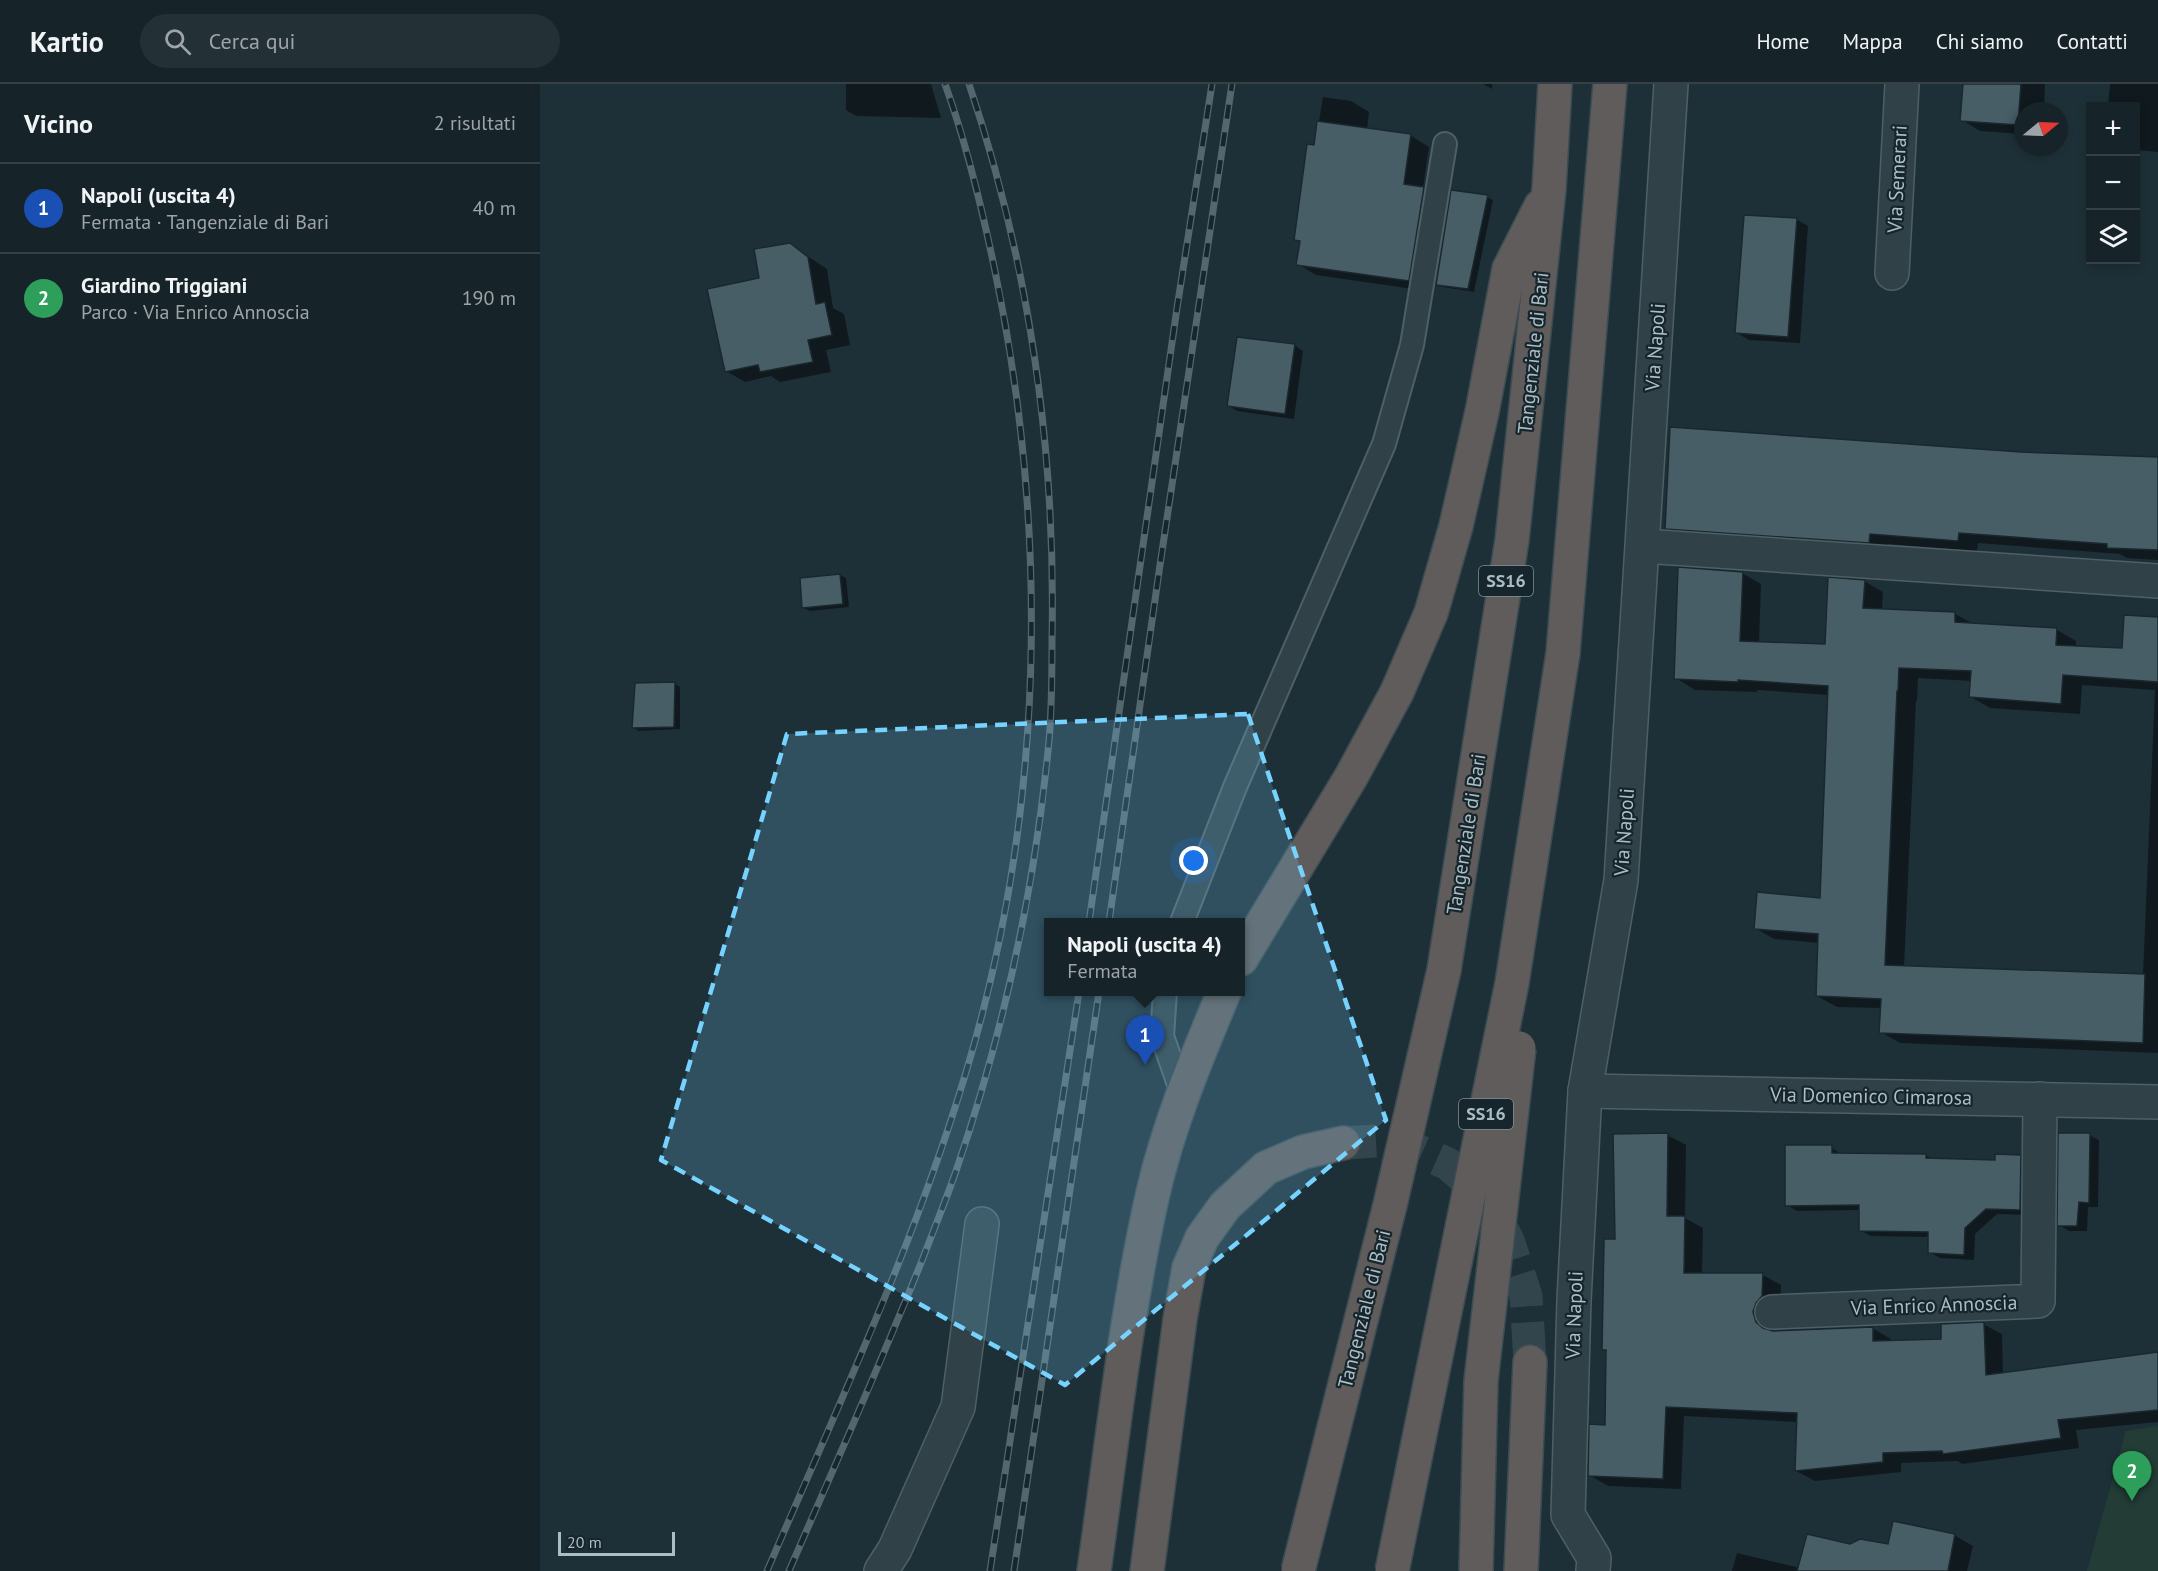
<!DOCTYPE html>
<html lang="it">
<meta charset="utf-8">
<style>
body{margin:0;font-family:"PT Sans",sans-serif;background:#233035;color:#f1f3f6}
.controls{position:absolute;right:18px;top:18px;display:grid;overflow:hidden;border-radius:0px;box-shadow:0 3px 9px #0003}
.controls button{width:54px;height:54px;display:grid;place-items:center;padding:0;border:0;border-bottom:2px solid #354146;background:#162429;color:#f1f3f6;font:30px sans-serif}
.compass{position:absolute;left:1474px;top:18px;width:54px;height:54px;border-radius:50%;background:#162429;box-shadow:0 3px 9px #0003;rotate:71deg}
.scale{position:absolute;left:18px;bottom:15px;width:117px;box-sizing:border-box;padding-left:6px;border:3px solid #abbdc5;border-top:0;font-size:16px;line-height:21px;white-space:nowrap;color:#abbdc5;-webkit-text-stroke:4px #17262c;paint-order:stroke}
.you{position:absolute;left:654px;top:777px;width:21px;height:21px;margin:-15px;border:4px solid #fff;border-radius:50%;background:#1a73e8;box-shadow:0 0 0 9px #1a73e833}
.badge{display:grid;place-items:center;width:39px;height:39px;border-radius:50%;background:#76d3ff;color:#fff;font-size:20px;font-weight:700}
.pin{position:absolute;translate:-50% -50px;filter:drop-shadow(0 2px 3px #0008)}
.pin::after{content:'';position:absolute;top:32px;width:21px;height:18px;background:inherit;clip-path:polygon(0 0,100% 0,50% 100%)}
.popup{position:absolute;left:504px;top:834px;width:201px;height:78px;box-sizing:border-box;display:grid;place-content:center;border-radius:0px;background:#162429;filter:drop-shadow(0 2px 4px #0005);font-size:20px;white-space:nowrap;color:#9ea4a8}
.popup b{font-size:22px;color:#f1f3f6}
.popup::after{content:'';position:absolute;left:50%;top:100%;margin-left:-12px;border:12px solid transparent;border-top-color:#162429}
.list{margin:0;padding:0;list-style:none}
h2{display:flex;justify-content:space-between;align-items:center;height:78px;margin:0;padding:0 24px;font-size:26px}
h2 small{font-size:20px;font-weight:400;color:#9ea4a8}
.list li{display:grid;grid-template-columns:39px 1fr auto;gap:18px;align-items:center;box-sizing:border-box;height:90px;padding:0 24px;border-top:2px solid #354146}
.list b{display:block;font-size:22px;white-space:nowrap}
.list p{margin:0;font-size:20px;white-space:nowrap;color:#9ea4a8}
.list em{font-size:20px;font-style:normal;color:#9ea4a8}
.icon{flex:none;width:33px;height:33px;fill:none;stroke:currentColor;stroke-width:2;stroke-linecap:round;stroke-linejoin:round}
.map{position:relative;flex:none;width:1618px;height:1487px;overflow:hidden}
header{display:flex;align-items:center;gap:36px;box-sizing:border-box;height:84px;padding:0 30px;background:#162429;border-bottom:2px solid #354146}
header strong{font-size:28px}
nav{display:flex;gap:33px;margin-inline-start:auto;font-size:21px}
.search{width:420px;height:54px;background:#233035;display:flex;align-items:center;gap:15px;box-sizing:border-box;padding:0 21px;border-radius:33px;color:#9ea4a8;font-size:22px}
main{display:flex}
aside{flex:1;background:#162429}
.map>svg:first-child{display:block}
.green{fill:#233c36}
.shadow{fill:#0007;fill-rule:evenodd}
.building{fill:#485e67;stroke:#19282e;stroke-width:1.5}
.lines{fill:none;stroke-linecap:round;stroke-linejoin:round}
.trunk-tunnel{stroke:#33454c;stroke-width:33;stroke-dasharray:33 16;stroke-linecap:butt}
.service-casing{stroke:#4f5f66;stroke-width:26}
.minor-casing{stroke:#4f5f66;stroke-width:36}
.trunk-casing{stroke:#3c4c52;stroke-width:36}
.service{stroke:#314148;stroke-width:22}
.minor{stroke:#314148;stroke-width:33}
.trunk{stroke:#5f5c5b;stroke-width:33}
.rail-casing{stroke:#53676f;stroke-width:7}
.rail{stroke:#17262c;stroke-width:4.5;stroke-dasharray:14;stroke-linecap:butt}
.trunk-bridge-casing{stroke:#3c4c52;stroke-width:36;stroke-linecap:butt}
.trunk-bridge{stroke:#5f5c5b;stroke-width:33}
.marked{fill:#76d3ff;fill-opacity:0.2;stroke:#76d3ff;stroke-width:4.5;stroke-dasharray:12 8;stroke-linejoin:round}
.labels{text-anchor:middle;stroke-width:4.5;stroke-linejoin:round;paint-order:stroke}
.shield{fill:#17262c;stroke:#7f9097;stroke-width:1.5}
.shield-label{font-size:18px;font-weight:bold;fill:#abbdc5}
.street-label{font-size:20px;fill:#abbdc5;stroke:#17262c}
</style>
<header>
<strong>Kartio</strong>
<div class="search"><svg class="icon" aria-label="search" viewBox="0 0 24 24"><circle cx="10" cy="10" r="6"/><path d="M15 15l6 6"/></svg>Cerca qui</div>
<nav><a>Home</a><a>Mappa</a><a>Chi siamo</a><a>Contatti</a></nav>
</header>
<main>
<aside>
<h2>Vicino<small>2 risultati</small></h2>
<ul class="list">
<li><span class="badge" style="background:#1a4fb4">1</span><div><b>Napoli (uscita 4)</b><p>Fermata · Tangenziale di Bari</p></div><em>40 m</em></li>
<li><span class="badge" style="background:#2e9e5b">2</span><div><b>Giardino Triggiani</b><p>Parco · Via Enrico Annoscia</p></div><em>190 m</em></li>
</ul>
</aside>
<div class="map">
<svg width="1618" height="1487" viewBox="0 0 1618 1487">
<rect width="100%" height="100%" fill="#1e3037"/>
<polygon class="green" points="1618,1342 1618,1487 1547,1487 1586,1347"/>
<g class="shadow">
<polygon points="306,0 391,0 401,34 316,32 306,26"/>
<polygon points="943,0 952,0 952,5"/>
<polygon points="1424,0 1505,0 1504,26 1483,27 1483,50 1440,47 1422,36"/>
<polygon points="1570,0 1618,0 1618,68 1596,66 1596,22 1568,22"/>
<polygon points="783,13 811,17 829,28 827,46 871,52 889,63 883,104 902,115 887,207 776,191 758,180 761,158 755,155 775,62"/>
<polygon points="947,113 953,116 934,208 903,203 897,200"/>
<polygon points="1256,135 1268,142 1260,259 1209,256 1197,249"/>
<polygon points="249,160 287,185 293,224 304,230 310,261 286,266 291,288 240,298 231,292 205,298 186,287 221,196"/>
<polygon points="754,261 763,267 754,335 697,327 688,321"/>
<polygon points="1481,369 1618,374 1618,476 1587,474 1580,470 1438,459 1437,467 1348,460 1348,469 1146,455 1127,444"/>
<path d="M 1202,489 L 1221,500 L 1219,559 L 1286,561 L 1324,497 L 1343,508 L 1342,526 L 1415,530 L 1434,540 L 1517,546 L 1536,557 L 1536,563 L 1584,565 L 1618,534 L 1618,969 L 1360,959 L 1341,948 L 1342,924 L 1297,923 L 1277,912 L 1279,859 L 1234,855 L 1215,844 L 1281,815 L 1289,611 L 1217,606 L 1217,608 L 1155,606 L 1136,594 ZM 1378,594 L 1432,597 L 1431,613 L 1450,624 L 1540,630 L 1542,601 L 1615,606 L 1603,891 L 1364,883 L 1376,617 L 1377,617 Z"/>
<polygon points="300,491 306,494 309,523 270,527 264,524 261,495"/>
<polygon points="134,599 140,603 140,645 99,647 94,644"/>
<polygon points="1127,1051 1146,1061 1145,1134 1163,1144 1162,1191 1223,1191 1241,1201 1240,1223 1231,1239 1234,1248 1332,1244 1351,1255 1351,1258 1403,1256 1443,1240 1462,1250 1463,1290 1618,1270 1618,1338 1536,1346 1539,1364 1422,1380 1418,1377 1361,1379 1361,1388 1275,1397 1256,1387 1258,1338 1144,1332 1141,1405 1068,1402 1049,1391 1066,1342 1067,1267 1064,1265 1077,1157"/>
<polygon points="1549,1051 1559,1056 1558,1123 1548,1123 1547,1147 1529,1147 1519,1141"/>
<polygon points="1291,1063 1302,1071 1386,1071 1394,1076 1457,1077 1480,1073 1491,1079 1491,1131 1457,1130 1435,1150 1434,1176 1400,1174 1389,1168 1389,1153 1331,1152 1320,1146 1320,1126 1257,1127 1247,1121"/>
<polygon points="1414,1451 1433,1462 1427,1487 1192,1487 1197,1469 1260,1484 1310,1462 1349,1461"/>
</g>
<g class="building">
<polygon points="1423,0 1481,0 1478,41 1420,37"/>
<polygon points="777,37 871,50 864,100 884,103 869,197 756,181 760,157 754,156 767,60 774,61"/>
<polygon points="911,106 948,111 928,205 896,201"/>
<polygon points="1204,131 1257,134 1248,253 1195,249"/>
<polygon points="250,159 268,173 276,220 285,218 292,251 268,256 273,278 220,288 218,281 185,288 167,205 219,194 214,165"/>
<polygon points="697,253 755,260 745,330 687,322"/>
<polygon points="1130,343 1481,368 1618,373 1618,466 1567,464 1567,460 1419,449 1418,457 1330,450 1329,459 1125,445"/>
<polygon points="1138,483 1203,488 1200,557 1285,560 1288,493 1325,496 1323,524 1415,528 1415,538 1517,544 1516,561 1582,564 1584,531 1618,533 1618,598 1523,591 1521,620 1429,613 1431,587 1359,584 1358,607 1357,607 1345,881 1605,890 1603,959 1339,949 1341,915 1276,912 1278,850 1214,845 1217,808 1280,814 1288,602 1198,596 1198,598 1134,595"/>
<polygon points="300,490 303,520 262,524 260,494"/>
<polygon points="135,598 134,643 92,644 95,599"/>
<polygon points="1128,1049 1127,1132 1145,1132 1144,1189 1223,1189 1222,1212 1216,1219 1213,1228 1216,1238 1223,1244 1233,1247 1333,1243 1333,1257 1401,1255 1401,1240 1444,1238 1446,1291 1618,1268 1618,1326 1518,1336 1521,1354 1403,1370 1402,1367 1343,1369 1343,1378 1255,1387 1257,1329 1126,1323 1123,1395 1048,1392 1049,1340 1065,1341 1066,1266 1062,1266 1064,1155 1075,1155 1073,1050"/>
<polygon points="1518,1049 1550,1049 1549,1119 1539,1118 1537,1142 1517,1142"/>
<polygon points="1245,1061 1292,1061 1292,1069 1386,1070 1386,1074 1455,1076 1455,1070 1481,1071 1480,1126 1446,1125 1425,1144 1424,1171 1388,1169 1388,1148 1319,1147 1319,1121 1245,1122"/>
<polygon points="1353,1437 1415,1450 1408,1487 1257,1487 1267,1450 1310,1460 1320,1455 1348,1460"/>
</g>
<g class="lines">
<polyline class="trunk-tunnel" points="803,1059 854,1056 908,1080 946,1113 969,1159 986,1212 990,1278"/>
<defs>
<g id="service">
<polyline points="642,838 695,703 844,360 872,261 905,60"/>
<polyline points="625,908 622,952 642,1009"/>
</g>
<g id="minor">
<polyline points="1352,189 1362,0"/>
<polyline points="1103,462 1618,497"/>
<polyline points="1045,1007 1618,1018"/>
<polyline points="1232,1228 1498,1217 1500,1015"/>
<polyline points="341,1487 355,1465 418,1323 442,1140"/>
<polyline points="1053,1487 1054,1474 1028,1431 1034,1216 1045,1007 1081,796 1131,0"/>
</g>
<g id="trunk">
<polyline points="1023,569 1070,0"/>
<polyline points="701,875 811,693 857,608 891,529 916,442 942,328 969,185 1001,122"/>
<polyline points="904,886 972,456 1009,105 1015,0"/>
<path d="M 554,1487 C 572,1361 585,1233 613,1109 C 629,1039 657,973 684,908"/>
<polyline points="607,1487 640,1235 649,1184 662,1154 685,1122 726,1084 763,1068 803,1059"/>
<polyline points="981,1487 990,1278"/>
</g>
</defs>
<use href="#service" class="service-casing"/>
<use href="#minor" class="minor-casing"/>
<use href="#trunk" class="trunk-casing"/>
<use href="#service" class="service"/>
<use href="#minor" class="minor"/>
<use href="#trunk" class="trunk"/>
<defs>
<g id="rail">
<polyline points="549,838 637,224 672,0"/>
<polyline points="569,838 620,481 692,0"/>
<path d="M 227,1487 C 305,1305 392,1124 442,931 C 505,688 506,432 455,187 C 442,124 427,61 405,0"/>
<path d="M 249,1487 C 294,1383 341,1279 383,1174 C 394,1145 406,1116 416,1087 C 464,947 495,804 509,657 C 512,623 512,590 512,556 C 516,368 489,179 429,0"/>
<polyline points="450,1487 539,908"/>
<polyline points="474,1487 559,908"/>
</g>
</defs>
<use href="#rail" class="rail-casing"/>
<use href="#rail" class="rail"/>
<defs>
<g id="trunk-bridge">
<polyline points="758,1487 850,1121 904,886"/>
<polyline points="852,1487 972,899 1023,569"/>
<polyline points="936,1487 941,1297 979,964"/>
</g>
</defs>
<use href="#trunk-bridge" class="trunk-bridge-casing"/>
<use href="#trunk-bridge" class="trunk-bridge"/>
</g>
<path class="marked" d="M 708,630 L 846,1036 L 525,1301 L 121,1076 L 247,650 Z"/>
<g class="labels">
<g class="shield">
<rect x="939" y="482" width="54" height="30" rx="4.5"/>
<rect x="919" y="1015" width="54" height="30" rx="4.5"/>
</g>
<g class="shield-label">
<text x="966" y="503">SS16</text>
<text x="946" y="1036">SS16</text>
</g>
<g class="street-label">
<text transform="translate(1357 95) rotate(-87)" y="7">Via Semerari</text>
<text transform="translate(1115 263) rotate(-86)" y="7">Via Napoli</text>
<text transform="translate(993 269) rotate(-84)" y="7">Tangenziale di Bari</text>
<text transform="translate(1084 748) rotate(-86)" y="7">Via Napoli</text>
<text transform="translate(926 750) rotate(-81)" y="7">Tangenziale di Bari</text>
<text transform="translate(1331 1012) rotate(1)" y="7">Via Domenico Cimarosa</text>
<text transform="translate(1394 1221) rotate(-2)" y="7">Via Enrico Annoscia</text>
<text transform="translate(824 1225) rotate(-76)" y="7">Tangenziale di Bari</text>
<text transform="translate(1034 1231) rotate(-88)" y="7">Via Napoli</text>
</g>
</g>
</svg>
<div class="controls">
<button>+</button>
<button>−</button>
<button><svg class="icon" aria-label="layers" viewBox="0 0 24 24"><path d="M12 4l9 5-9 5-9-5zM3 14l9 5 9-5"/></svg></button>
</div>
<svg class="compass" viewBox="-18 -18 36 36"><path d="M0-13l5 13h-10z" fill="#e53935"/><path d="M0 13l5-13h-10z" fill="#9ea4a8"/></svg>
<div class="scale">20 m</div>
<div class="you"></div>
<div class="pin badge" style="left:605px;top:981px;background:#1a4fb4">1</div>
<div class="popup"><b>Napoli (uscita 4)</b>Fermata</div>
<div class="pin badge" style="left:1592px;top:1417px;background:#2e9e5b">2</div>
</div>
</main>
